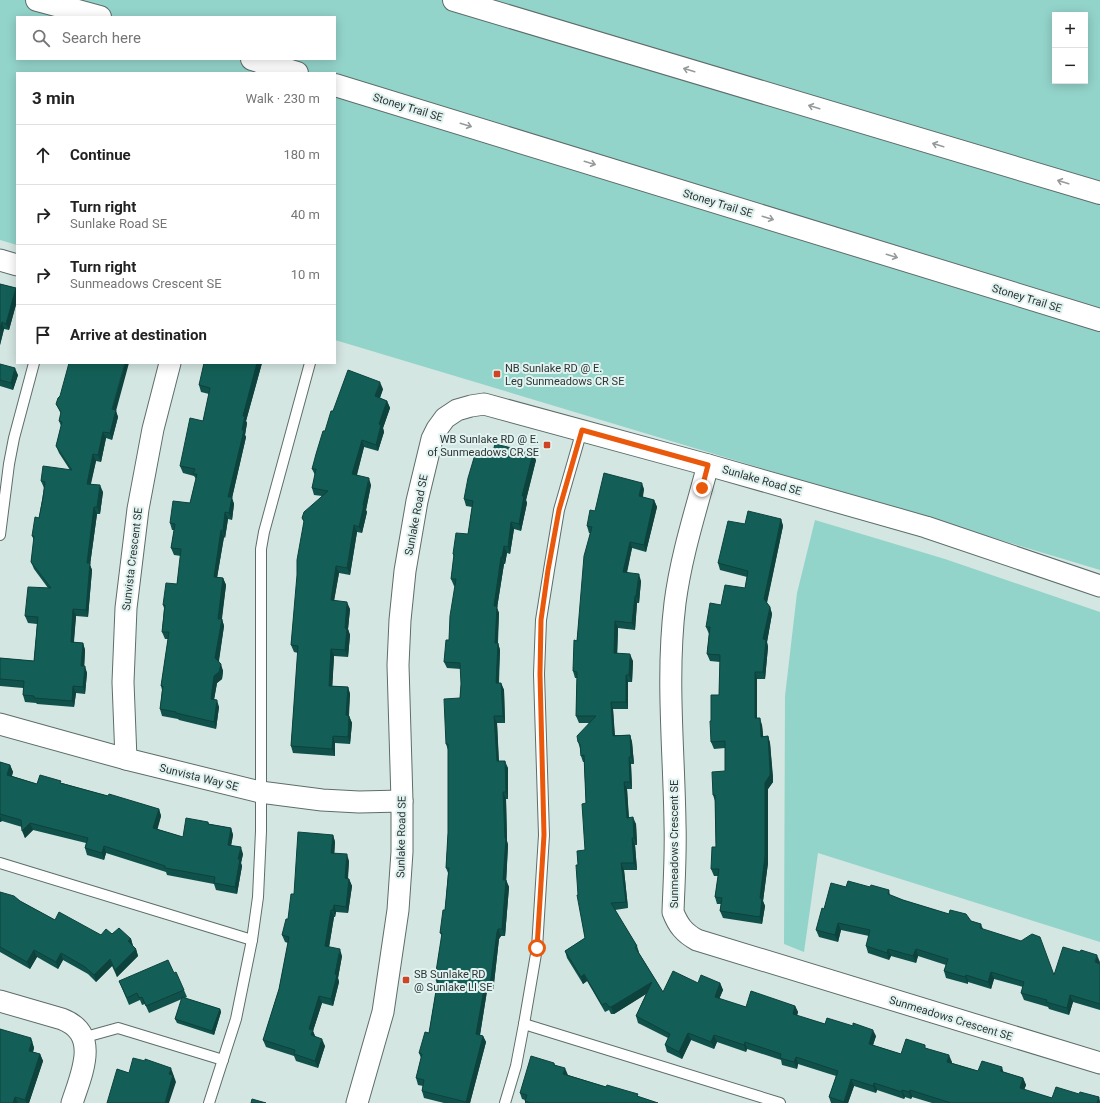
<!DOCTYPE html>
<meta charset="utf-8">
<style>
body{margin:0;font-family:Roboto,sans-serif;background:#f6f6f6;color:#222}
.controls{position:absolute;right:12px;top:12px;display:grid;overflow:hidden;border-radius:0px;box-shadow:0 2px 10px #0003}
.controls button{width:36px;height:36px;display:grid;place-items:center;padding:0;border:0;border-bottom:1px solid #e0e0e0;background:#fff;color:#222;font:20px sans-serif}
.stop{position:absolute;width:12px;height:12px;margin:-9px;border:3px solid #ea580c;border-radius:50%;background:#fff}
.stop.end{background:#ea580c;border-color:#fff;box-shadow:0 1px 4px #0008}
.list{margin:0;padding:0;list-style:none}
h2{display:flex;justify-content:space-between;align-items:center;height:52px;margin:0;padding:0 16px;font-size:17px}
h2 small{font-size:13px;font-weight:400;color:#767676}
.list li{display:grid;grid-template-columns:26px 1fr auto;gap:12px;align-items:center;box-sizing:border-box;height:60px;padding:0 16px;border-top:1px solid #e0e0e0}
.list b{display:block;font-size:15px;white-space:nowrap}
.list p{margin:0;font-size:13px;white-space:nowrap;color:#767676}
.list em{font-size:13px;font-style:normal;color:#767676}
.icon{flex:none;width:22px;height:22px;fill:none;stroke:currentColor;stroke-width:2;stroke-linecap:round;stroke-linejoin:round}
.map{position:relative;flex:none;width:1100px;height:1103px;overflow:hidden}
.search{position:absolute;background:#fff;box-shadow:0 2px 10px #0003;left:16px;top:16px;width:320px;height:44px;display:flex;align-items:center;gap:10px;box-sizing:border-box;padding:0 14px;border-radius:0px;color:#767676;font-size:15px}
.panel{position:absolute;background:#fff;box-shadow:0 2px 10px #0003;left:16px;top:72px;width:320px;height:292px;border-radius:0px}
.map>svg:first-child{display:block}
.green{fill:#93d4ca;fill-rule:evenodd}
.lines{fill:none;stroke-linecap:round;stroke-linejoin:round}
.lane-casing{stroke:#5d6d6a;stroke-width:12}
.street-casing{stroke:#5d6d6a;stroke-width:23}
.highway-casing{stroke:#5d6d6a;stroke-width:24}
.lane{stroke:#fff;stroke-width:10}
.street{stroke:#fff;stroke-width:21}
.highway{stroke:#fff;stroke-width:22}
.wall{fill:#10524b}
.shaded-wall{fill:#0d423d}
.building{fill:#135f57;stroke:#0d423d}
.oneway{stroke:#969a9a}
.route{stroke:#ea580c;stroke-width:5}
.poi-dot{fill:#cf4426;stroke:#e1f3f0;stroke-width:1.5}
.labels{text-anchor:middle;stroke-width:4;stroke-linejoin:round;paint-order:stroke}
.street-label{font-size:11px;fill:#2e3534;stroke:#e1f3f0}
.poi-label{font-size:11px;fill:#2e3534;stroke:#e1f3f0;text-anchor:start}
</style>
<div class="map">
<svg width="1100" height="1103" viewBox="0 0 1100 1103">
<rect width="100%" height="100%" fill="#d4e6e2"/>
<g class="green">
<path d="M 0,0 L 1100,0 L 1100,570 L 335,340 L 335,73 L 17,73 L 17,245 L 0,240 ZM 1055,15 L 1085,15 L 1085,81 L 1055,81 ZM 17,17 L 335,17 L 335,59 L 17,59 Z"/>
<polygon points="815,520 945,559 1100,612 1100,942 818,853 804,952 784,944 785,696 797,593"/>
</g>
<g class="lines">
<defs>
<g id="lane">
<polyline points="0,535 9,464 14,438 34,363"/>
<polyline points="0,863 252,940"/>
<polyline points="524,1024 780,1103"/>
<polyline points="82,1038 118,1028 223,1060"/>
<polyline points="209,1103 236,1019 252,940 258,897 261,831 261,549 264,532 310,363"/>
<polyline points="505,1103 516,1066 524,1024 537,948 544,835 539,674 541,620 549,570 559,510 582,430"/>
</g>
<g id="street">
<polyline points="0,260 17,265"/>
<path d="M 708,465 C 696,510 681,556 675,603 C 666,677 674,750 675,824 C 676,853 674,883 673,912 C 678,925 684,933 697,940 L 1100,1063"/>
<polyline points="0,724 126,759 260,792 322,800 359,802 402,801"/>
<polyline points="126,759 123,682 126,608 138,509 153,429 170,363"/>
<path d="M 0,1001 L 62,1019 C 101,1034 81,1075 72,1103"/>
<polyline points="357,1103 383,1012 398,910 402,852 402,801 398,665 400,620 405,571 417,501 432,439 437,429 445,418 457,410 471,406 484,404 708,465 926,527 1100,586"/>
</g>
<g id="highway">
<polyline points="37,0 100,17"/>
<polyline points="454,0 1100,193"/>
<polyline points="252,59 297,73"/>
<polyline points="335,85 1100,320"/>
</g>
</defs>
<use href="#lane" class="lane-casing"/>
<use href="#street" class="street-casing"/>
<use href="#highway" class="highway-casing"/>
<use href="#lane" class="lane"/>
<use href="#street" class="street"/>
<use href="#highway" class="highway"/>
</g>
<g class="wall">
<polygon points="0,284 16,288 17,291 17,301 9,330 4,329 0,345"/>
<polygon points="207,363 262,363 246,421 247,423 245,435 246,437 232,498 234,504 232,520 228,519 225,538 224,537 217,577 223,578 226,585 222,619 224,626 219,661 223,671 222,679 217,683 214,699 219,707 216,729 179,720 178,719 162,716 160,709 162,690 161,686 168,639 165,639 162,632 164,608 163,605 177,584 181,556 174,555 171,548 174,530 172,530 170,523 190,503 196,479 194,476 183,473 180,466 203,421 209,394 201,392 199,385"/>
<polygon points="0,364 18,375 13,390 0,386"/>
<polygon points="383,389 380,398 387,401 390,408 383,428 384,432 378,451 364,447 357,475 371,485 366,510 367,512 362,533 357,532 350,575 339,573 334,600 350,609 348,629 350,635 348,657 334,656 332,686 348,687 350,694 349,716 352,723 350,744 335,743 335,756 293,753 291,746 298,653 294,652 291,645 304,522 302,518 322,496 314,495 312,488 315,475 312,469 325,431 333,411"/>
<polygon points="56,404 116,411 118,417 112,440 106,438 101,462 96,461 91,484 103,492 100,514 97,514 90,565 92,570 88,617 76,616 74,642 83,643 85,650 84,666 87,673 85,694 76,693 74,707 37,704 36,703 25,702 23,695 23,688 0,686 0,658 34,661 37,624 28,623 25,616 48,588 34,569 31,562 34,540 32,536 39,518 44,488 41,481 70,470 59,453 56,446 61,426 59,421 61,414"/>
<polygon points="492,455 536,460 526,500 527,503 521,531 514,529 510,554 507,553 505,564 504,564 497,608 499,613 498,643 500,650 499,683 501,683 504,690 505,723 497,723 499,761 508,768 508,799 506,799 507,841 508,845 506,880 509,887 505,936 501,936 499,939 493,992 487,991 480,1035 483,1036 486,1042 470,1103 444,1103 424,1098 422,1091 423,1086 418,1085 416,1078 421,1058 419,1053 429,1033 437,984 435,978 442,936 440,933 445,910 448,873 446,868 448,833 448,750 446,744 460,698 461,684 461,669 447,668 444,662 449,640 455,586 454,586 451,579 454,557 453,554 468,534 472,507 466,506 464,499"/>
<polygon points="644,489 643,497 654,500 657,507 646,552 632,548 627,573 641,581 639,603 637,603 635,630 618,628 617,653 633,661 632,682 628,682 628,709 613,709 615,735 630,735 632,742 634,764 631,764 632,789 627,789 629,817 636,824 637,845 635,845 637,870 624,870 628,908 615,910 637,946 639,952 639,953 663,992 698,983 720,983 723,990 719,999 746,1007 795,1006 798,1012 797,1016 825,1024 876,1036 873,1045 901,1054 926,1048 952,1062 952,1063 978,1071 1004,1072 1023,1078 1026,1085 1024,1090 1052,1098 1079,1094 1099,1097 1100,1103 932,1103 912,1097 911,1099 905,1097 904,1099 877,1090 876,1093 854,1086 848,1103 831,1103 829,1097 836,1076 798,1064 797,1069 782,1065 781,1060 747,1049 746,1052 717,1042 714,1049 691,1040 682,1059 667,1052 665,1045 668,1038 638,1023 636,1016 646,994 614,1014 611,1014 609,1010 605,1012 587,981 583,984 567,958 565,951 585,938 578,895 578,865 585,850 586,803 584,762 583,762 581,756 580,748 578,742 589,723 579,723 576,716 577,678 575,678 573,671 590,533 589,533 587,526 595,511"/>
<polygon points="781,519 783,526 767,603 770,607 772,614 767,642 768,647 765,679 757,679 757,718 762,725 763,737 768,736 770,743 773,776 773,782 768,789 768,863 763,901 765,906 762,924 723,918 720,911 721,904 717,904 715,897 718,876 714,876 711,869 716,847 715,801 713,795 725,771 725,748 714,749 711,742 711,721 719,695 720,662 710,661 707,654 709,634 706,627 721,605 745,588 747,577 720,570 718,563 745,524"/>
<polygon points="0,762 10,765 13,772 12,776 37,784 62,783 108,796 159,809 161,816 157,829 183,837 208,822 209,824 231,828 233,835 231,845 243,854 241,863 242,866 237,894 216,890 214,884 167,875 166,872 106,853 104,860 87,855 85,848 86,843 33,830 25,838 22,827 2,821 0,822"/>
<polygon points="333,835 335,842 334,853 349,861 348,879 349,879 352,886 348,913 336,912 335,917 334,917 329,947 342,956 338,978 339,982 333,1006 322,1003 313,1031 315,1036 325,1046 318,1068 296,1061 294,1056 266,1047 263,1040 279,989 288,943 285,942 282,935 288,919 294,894"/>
<polygon points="846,887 889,890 890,895 903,900 981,924 983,929 1054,975 1100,962 1099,963 1100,964 1100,1010 1073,1002 1069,1015 1049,1009 1048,1007 1024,1000 1021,993 1023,987 994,979 991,989 968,982 968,984 946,978 944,971 946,965 918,956 916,963 891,956 889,960 868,953 866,946 869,936 841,930 838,942 819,937 816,930 824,909"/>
<polygon points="0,892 20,901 55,920 101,935 112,934 131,939 133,946 136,949 138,956 117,977 112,966 96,982 88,974 63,960 58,969 37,957 30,969 0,952"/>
<polygon points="174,973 184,990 187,997 185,998 220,1009 221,1012 214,1035 177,1023 175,1019 182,999 149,1013 145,1004 142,1005 140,1000 129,1005 119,981"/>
<polygon points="31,1038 34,1048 33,1052 40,1054 43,1061 29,1103 0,1103"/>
<polygon points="554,1063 555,1065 568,1075 658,1103 525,1103 525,1100 522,1099 520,1093"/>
</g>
<g class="shaded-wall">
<polygon points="16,288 17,291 17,301 9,330 6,324"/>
<polygon points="2,322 4,329 0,345 0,328"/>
<polygon points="125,363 129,363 116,411 118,417 112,440 110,433 112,409"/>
<polygon points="257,363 262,363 246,421 247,423 245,435 246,437 232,498 234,504 232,520 229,513 228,497 242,430 243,416"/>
<polygon points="15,368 18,375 13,390 11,383"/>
<polygon points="380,382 383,389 378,403 375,396"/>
<polygon points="387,401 390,408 383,428 384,432 378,451 376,445 379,424"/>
<polygon points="103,432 106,438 101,462 98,455"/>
<polygon points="362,440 364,447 355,481 352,474"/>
<polygon points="533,453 536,460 526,500 527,503 521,531 519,524 522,496"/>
<polygon points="93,454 96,461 89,490 87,484"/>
<polygon points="369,478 371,485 366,510 367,512 362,533 359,527 363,505"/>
<polygon points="642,483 644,489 641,503 639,496"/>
<polygon points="100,485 103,492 100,514 97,507"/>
<polygon points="654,500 657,507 646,552 644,545"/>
<polygon points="94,507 97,514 90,565 92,570 88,617 86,610 87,563"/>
<polygon points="225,512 228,519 225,538 223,531"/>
<polygon points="781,519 783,526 766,606 764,599"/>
<polygon points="511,522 514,529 510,554 508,547"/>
<polygon points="354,525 357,532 350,575 347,568"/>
<polygon points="221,530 224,537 216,584 214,577"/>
<polygon points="630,542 632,548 625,579 623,572"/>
<polygon points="504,546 507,553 505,564 502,557"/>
<polygon points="501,557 504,564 497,608 499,613 497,650 495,643 494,606"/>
<polygon points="336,566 339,573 333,607 331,600"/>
<polygon points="639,574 641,581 639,603 636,596"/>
<polygon points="223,578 226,585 221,623 222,619 224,626 218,665 215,658 218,619"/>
<polygon points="635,596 637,603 635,630 632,623"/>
<polygon points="347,602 350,609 348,629 350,635 348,657 345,650 345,628"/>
<polygon points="770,607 772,614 767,642 768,647 765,679 763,672 763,639"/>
<polygon points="73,609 76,616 73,649 71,642"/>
<polygon points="615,621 618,628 617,660 614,653"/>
<polygon points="83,643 85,650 84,672 81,666"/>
<polygon points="498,643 500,650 498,690 496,683"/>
<polygon points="331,649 334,656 332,693 329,686"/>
<polygon points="630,654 633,661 632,682 629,675"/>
<polygon points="221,664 223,671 222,679 217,683 213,706 211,699 214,676"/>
<polygon points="85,666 87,673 85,694 83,687"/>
<polygon points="755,672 757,679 757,725 755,718"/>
<polygon points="626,675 628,682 628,709 626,702"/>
<polygon points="501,683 504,690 505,723 503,716"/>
<polygon points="73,686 76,693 74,707 72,701"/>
<polygon points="348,687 350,694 348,722 346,715"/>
<polygon points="217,700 219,707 216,729 214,722"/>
<polygon points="611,702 613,709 615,742 613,736"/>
<polygon points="349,716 352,723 350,744 348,737"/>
<polygon points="494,716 497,723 499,768 497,761"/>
<polygon points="760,718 762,725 764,744 761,737"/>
<polygon points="630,735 632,742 634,764 631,757"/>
<polygon points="333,736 335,743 335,756 332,749"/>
<polygon points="768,736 770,743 773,782 768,789 768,863 763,901 765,906 762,924 760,917 760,898 765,783"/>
<polygon points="629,757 631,764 632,789 630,782"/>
<polygon points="505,761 508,768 508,799 506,792"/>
<polygon points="10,765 13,772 10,781 7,775"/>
<polygon points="624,782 627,789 629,824 627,818"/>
<polygon points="503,792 506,799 507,841 508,845 506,886 503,880 505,838"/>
<polygon points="159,809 161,816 156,835 153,828"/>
<polygon points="0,816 2,821 0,822"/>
<polygon points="633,817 636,824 637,845 634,838"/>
<polygon points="30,823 33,830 25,838 22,831"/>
<polygon points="231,828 233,835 230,852 228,845"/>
<polygon points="333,835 335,842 334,860 331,853"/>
<polygon points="632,838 635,845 637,870 634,863"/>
<polygon points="104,846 106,853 104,860 102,853"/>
<polygon points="241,847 243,854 241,863 242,866 237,894 235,887 238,859"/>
<polygon points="347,854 349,861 347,885 345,878"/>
<polygon points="621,863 624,870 628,908 626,902"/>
<polygon points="349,879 352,886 348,913 346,907"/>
<polygon points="506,880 509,887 505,936 502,929"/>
<polygon points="334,905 336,912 335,917 333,910"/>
<polygon points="331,910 334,917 328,953 325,946"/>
<polygon points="838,923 841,930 838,942 835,935"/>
<polygon points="498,929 501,936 499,939 493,992 490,985 497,932"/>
<polygon points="131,939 133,946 128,941"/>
<polygon points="136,949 138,956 117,977 115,970"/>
<polygon points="340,949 342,956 338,978 339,982 333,1006 331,999 335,974"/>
<polygon points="888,949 891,956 889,960 887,953"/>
<polygon points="916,949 918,956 916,963 913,956"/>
<polygon points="34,950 37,957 30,969 27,962"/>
<polygon points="61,953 63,960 58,969 56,962"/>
<polygon points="1097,955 1100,962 1098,969 1095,962"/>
<polygon points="110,959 112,966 96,982 94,975"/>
<polygon points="991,972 994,979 991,989 988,982"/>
<polygon points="584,974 587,981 583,984 581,977"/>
<polygon points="966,975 968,982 968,984 965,977"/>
<polygon points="652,982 654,989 614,1014 611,1007"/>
<polygon points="720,983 723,990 717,1004 715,997"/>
<polygon points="485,984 487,991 479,1041 476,1034"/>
<polygon points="1070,995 1073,1002 1069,1015 1067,1008"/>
<polygon points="319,996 322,1003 313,1031 315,1036 311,1035 309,1029"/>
<polygon points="795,1006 798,1012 795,1021 793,1014"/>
<polygon points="220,1009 221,1012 214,1035 212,1031"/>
<polygon points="873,1030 876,1036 871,1051 869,1044"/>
<polygon points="688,1033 691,1040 682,1059 679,1052"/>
<polygon points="714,1035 717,1042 714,1049 711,1042"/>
<polygon points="483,1036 486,1042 470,1103 466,1103"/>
<polygon points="31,1038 34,1048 31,1058 29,1051"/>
<polygon points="322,1039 325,1046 318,1068 315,1061"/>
<polygon points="745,1042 747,1049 746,1052 744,1045"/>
<polygon points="40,1054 43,1061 29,1103 27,1103 25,1100"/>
<polygon points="949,1055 952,1062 950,1069 947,1062"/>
<polygon points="796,1057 798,1064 797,1069 794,1062"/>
<polygon points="1002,1067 1004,1074 1000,1071"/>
<polygon points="171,1068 176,1082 169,1103 165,1103 169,1074"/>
<polygon points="565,1068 568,1075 563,1074"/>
<polygon points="1023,1078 1026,1085 1022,1095 1020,1088"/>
<polygon points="851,1079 854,1086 848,1103 844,1103"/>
<polygon points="874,1083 877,1090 876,1093 873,1086"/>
<polygon points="902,1090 905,1097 904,1099 902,1092"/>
<polygon points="910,1090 912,1097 911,1099 909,1092"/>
<polygon points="15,1097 18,1103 13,1103"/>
<polygon points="1099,1097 1100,1103 1097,1103"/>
</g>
<g class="building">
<polygon points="0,284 16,288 6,324 2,322 0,328"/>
<polygon points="69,363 125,363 112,409 116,410 110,433 103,432 98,455 93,454 87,484 100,485 97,507 94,507 87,563 90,563 86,610 73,609 71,642 83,643 81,666 85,666 83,687 73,686 72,701 34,698 34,696 23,695 24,681 0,679 0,658 34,661 38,617 25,616 28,587 51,588 31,562 34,536 32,536 35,517 39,518 43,498 45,482 41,481 43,466 72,470 56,446 62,422 59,421 61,412 56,404 58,398 60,396"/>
<polygon points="204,363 207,364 207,363 257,363 243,416 245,416 242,430 244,430 228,497 232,497 229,513 225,512 223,531 221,530 214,577 223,578 218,619 222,619 215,658 221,664 219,672 214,676 211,699 217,700 214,722 176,713 176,712 160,709 163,686 161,686 169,632 162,632 165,605 163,605 166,583 177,584 181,549 171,548 175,524 170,523 173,501 190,503 197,474 193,474 195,469 180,466 190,418 203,421 210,388 199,385"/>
<polygon points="0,364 15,368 11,383 0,380"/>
<polygon points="348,370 380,382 375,396 387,401 379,424 381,425 376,445 362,440 352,474 369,478 363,505 364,505 359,527 354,525 347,568 336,566 331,600 347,602 345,628 347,629 345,650 331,649 329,686 348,687 346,715 349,716 348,737 333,736 332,749 291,746 298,646 291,645 297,575 297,560 304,521 302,518 304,512 328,491 312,488 316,469 312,469 316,454 323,431 325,431 331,411 333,411"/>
<polygon points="495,444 533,453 522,496 524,496 519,524 511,522 508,547 504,546 502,557 501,557 494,606 497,606 495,643 498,643 496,683 501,683 503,716 494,716 497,761 505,761 506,792 503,792 505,838 506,838 503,880 506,880 502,929 498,929 497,932 490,985 485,984 476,1034 483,1036 466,1102 422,1091 424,1080 416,1078 422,1054 419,1053 425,1032 429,1033 438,979 435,978 442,933 440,933 443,910 445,910 449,868 446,868 448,833 448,744 446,744 444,699 460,698 461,684 460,663 444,662 446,640 449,640 450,616 456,579 451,579 454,554 453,554 456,533 468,534 473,501 464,499 468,478 476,451 492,455"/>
<polygon points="604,473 642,483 639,496 654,500 644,545 630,542 623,572 639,574 636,596 635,596 632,623 615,621 614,653 630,654 629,675 626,675 626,702 611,702 613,736 630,735 631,757 629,757 630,782 624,782 627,818 633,817 634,838 632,838 634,863 621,863 626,902 611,903 637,946 635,947 663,992 673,971 698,983 701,975 720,983 715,997 746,1007 751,991 795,1006 793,1014 825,1024 827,1018 853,1026 853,1023 873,1030 869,1044 901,1054 906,1039 925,1045 925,1048 949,1055 947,1062 978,1071 982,1061 1002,1067 1000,1071 1023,1078 1020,1088 1052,1098 1056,1087 1079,1094 1080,1092 1099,1097 1097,1103 951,1103 910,1090 909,1092 902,1090 902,1092 874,1083 873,1086 851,1079 844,1102 829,1097 838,1071 796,1057 794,1062 780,1058 781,1054 745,1042 744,1045 714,1035 711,1042 688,1033 679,1052 665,1045 670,1034 636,1016 652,982 611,1007 609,1007 606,1003 602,1005 584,974 581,977 565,951 585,938 577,895 578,895 576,865 578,865 577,851 585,850 582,804 586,803 584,755 581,756 580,744 578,742 577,736 596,716 576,716 577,672 573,671 574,640 577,641 584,556 592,527 587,526 590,510 595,511"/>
<polygon points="748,511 781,519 764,599 770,607 763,639 766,640 763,672 755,672 755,718 760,718 761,737 768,736 770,769 770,775 765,783 765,856 760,898 762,899 760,917 720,911 722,898 715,897 719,869 711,869 712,847 716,847 715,795 713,795 712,772 725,771 725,741 711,742 710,721 711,721 711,695 719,695 720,655 707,654 710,627 706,627 710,603 721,605 725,585 745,588 748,571 718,563 728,521 745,524"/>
<polygon points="0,762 10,765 7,775 37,784 40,775 61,781 60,783 108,796 109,794 159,809 153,828 183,837 186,818 208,822 208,824 231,828 228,845 241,847 238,859 240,859 235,887 214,883 215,877 165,868 165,866 104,846 102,853 85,848 88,838 30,823 22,831 21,820 0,814"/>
<polygon points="298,832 333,835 331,853 347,854 345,878 349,879 346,907 334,905 333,910 331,910 325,946 340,949 335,974 337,975 331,999 319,996 309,1029 313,1030 311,1035 322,1039 315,1061 294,1054 295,1050 263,1040 279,989 289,937 282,935 286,919 288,919 291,894 294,894"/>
<polygon points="848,881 870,887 871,885 889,890 888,894 903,900 949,914 950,910 966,914 971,921 981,924 980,928 1021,941 1032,934 1040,937 1054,975 1063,947 1080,952 1081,950 1097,955 1095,962 1100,964 1100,1004 1070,995 1067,1008 1046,1002 1047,1000 1021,993 1024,982 991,972 988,982 966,975 965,977 944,971 948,959 916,949 913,956 888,949 887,953 866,946 870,930 838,923 835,935 816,930 822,908 824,909 831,883 846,887"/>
<polygon points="0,892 14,896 20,901 55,920 59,912 101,935 106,929 112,934 119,928 131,939 128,941 136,949 115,970 110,959 94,975 85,967 61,953 56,962 34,950 27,962 0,947"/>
<polygon points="168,960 174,973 176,972 184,990 146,1006 142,997 139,998 137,993 127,998 119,981"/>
<polygon points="182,997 220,1009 212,1031 175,1019"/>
<polygon points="0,1029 31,1038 30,1040 32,1041 29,1051 40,1054 25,1100 15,1097 13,1103 0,1103"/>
<polygon points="531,1056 554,1063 554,1065 565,1068 563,1074 606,1087 607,1085 624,1090 638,1094 637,1096 658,1103 530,1103 525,1101 527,1095 520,1093"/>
<polygon points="133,1058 145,1061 145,1059 171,1068 169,1074 173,1075 165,1103 107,1103 117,1069 129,1073"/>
<polygon points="252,1099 266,1103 251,1103"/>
</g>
<defs><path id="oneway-shaft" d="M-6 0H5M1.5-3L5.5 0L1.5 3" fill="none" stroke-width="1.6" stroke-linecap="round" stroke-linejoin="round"/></defs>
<g class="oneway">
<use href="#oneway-shaft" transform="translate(689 70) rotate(-163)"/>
<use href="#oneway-shaft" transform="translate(814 107) rotate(-163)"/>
<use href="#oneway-shaft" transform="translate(466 125) rotate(17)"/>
<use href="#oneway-shaft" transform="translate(938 145) rotate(-163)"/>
<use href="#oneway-shaft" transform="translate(590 163) rotate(17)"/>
<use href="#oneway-shaft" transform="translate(1063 182) rotate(-163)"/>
<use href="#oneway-shaft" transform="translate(768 218) rotate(17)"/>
<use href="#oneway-shaft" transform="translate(892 256) rotate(17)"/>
</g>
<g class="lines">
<polyline class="route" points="537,948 544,835 540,674 541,620 548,570 559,510 582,430 708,465 702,488"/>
</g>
<g class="poi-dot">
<rect x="493" y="370" width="8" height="8" rx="2"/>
<rect x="543" y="441" width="8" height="8" rx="2"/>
<rect x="402" y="976" width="8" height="8" rx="2"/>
</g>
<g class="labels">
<g class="street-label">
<text transform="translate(408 107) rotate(17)" y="4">Stoney Trail SE</text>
<text transform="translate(718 203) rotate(17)" y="4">Stoney Trail SE</text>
<text transform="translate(1027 298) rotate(17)" y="4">Stoney Trail SE</text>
<text transform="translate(762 480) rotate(16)" y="4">Sunlake Road SE</text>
<text transform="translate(416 515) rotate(-79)" y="4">Sunlake Road SE</text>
<text transform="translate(132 559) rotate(-83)" y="4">Sunvista Crescent SE</text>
<text transform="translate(199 777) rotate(14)" y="4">Sunvista Way SE</text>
<text transform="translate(401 837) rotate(-89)" y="4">Sunlake Road SE</text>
<text transform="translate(674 844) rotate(-90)" y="4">Sunmeadows Crescent SE</text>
<text transform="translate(951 1018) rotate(17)" y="4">Sunmeadows Crescent SE</text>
</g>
<g class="poi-label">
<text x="505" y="372">NB Sunlake RD @ E.<tspan x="505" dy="13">Leg Sunmeadows CR SE</tspan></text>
<text x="539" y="443" text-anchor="end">WB Sunlake RD @ E.<tspan x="539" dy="13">of Sunmeadows CR SE</tspan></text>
<text x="414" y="978">SB Sunlake RD<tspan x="414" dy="13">@ Sunlake LI SE</tspan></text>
</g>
</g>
</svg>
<div class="controls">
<button>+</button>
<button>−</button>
</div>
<div class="stop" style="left:537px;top:948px"></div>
<div class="stop end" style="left:702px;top:488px"></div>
<div class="search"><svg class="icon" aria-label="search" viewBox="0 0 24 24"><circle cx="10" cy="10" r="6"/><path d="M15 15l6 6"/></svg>Search here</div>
<section class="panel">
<h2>3 min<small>Walk · 230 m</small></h2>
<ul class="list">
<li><svg class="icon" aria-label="ahead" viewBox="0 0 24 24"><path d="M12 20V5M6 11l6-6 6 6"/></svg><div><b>Continue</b></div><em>180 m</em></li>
<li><svg class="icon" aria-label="right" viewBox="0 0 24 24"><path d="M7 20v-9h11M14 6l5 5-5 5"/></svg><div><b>Turn right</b><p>Sunlake Road SE</p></div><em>40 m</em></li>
<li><svg class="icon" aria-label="right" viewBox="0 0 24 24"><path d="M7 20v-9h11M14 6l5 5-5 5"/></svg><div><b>Turn right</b><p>Sunmeadows Crescent SE</p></div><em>10 m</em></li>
<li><svg class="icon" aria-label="arrive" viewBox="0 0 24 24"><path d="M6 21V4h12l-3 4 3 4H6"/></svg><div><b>Arrive at destination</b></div></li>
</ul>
</section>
</div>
